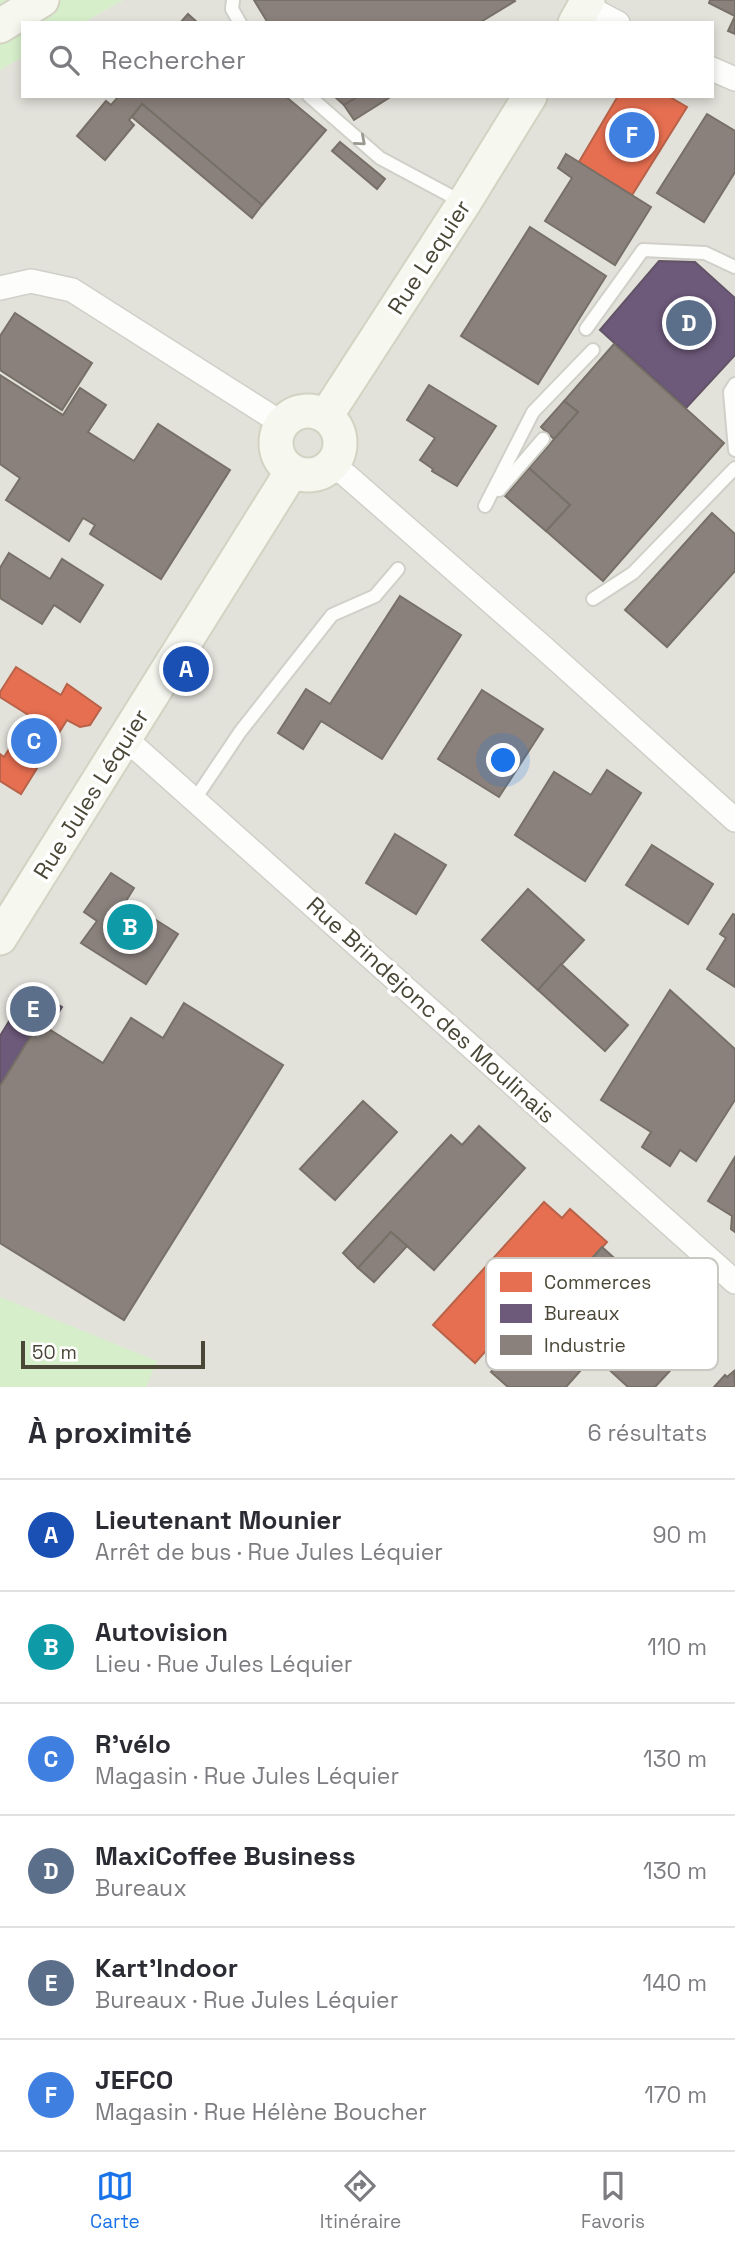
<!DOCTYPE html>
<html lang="fr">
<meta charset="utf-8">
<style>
body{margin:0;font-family:"Space Grotesk",sans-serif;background:#f7f7f7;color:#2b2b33}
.scale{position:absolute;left:21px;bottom:18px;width:184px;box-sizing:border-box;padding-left:7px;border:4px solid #4a4736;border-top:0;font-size:19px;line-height:24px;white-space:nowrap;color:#4a4736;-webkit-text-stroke:5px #fff;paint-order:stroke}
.you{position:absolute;left:504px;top:761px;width:24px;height:24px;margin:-18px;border:5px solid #fff;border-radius:50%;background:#1a73e8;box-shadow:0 0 0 10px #1a73e833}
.badge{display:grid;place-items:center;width:46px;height:46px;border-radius:50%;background:#1a73e8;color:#fff;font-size:23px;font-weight:700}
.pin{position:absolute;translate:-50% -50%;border:4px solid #fff;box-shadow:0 2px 7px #0006}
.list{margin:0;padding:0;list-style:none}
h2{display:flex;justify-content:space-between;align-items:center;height:91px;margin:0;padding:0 28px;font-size:30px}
h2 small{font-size:23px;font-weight:400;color:#7c7c81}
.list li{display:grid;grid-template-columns:46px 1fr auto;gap:21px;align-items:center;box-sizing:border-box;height:112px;padding:0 28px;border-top:2px solid #e1e1e2}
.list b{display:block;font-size:26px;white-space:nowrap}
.list p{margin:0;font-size:23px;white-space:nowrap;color:#7c7c81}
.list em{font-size:23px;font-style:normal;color:#7c7c81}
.icon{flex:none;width:38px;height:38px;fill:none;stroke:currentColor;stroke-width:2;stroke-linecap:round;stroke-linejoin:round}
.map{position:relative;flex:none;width:735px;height:1387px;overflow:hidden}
.search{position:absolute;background:#fff;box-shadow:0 4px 10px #0003;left:21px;right:21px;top:21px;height:77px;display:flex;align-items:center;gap:18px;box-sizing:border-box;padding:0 24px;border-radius:0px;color:#7c7c81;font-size:26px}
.sheet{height:763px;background:#fff}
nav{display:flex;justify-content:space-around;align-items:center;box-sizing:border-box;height:98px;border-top:2px solid #e1e1e2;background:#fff;font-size:19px;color:#7c7c81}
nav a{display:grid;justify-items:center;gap:4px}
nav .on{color:#1a73e8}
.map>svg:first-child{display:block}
.industrial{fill:#e2e1da}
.green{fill:#d6efca}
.shops{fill:#e76f51;stroke:#b86349;stroke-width:2}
.offices{fill:#6d597a;stroke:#625466;stroke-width:2}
.industry{fill:#8a817c;stroke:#777067;stroke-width:2}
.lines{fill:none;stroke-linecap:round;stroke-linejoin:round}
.lane-casing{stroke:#d0d0c9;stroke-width:16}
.street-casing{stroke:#d0d0c9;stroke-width:26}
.secondary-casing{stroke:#d3d3c4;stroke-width:37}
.lane{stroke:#fdfdfc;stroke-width:12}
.street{stroke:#fdfdfc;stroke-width:23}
.secondary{stroke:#f6f7ef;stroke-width:33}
.oneway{stroke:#9b998f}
.labels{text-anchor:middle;stroke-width:7;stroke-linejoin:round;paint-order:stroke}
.street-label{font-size:23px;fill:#4a4736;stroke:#fff}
.key{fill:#fff;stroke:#c9c8c3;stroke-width:2}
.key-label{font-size:19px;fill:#4a4736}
</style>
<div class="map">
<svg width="735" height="1387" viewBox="0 0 735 1387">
<rect width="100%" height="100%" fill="#f2f2ec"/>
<polygon class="industrial" points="123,0 735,0 735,1387 0,1387 0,70 23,57 23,96 712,96 712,23 83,23"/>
<g class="green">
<polygon points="0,0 123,0 83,23 23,23 23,57 0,70"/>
<polygon points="0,1297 157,1361 146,1387 0,1387"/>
</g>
<g class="shops">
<polygon points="618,96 668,96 687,107 632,195 579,162"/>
<polygon points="16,667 61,695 67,684 101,708 90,725 80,727 67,720 21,794 0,781 0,754 4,757 30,716 0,697 0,692"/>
<polygon points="544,1202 562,1218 570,1209 607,1242 574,1279 561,1267 555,1274 567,1286 560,1294 547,1282 475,1363 433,1325"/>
</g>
<g class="offices">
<polygon points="659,261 695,262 735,298 735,355 686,408 600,330"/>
<polygon points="30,987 62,1007 48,1029 39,1023 0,1086 0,1036"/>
</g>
<g class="industry">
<polygon points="254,0 514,0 515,1 479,23 268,23"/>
<polygon points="710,0 735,0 735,34 728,31 735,16 709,3"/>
<polygon points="188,14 198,23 180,23"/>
<polygon points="119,96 285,96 326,130 262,205 142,104 129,120 134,125 105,160 77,136 106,101 111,105"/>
<polygon points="334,96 359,96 344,105"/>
<polygon points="359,96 392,96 354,120 344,105"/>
<polygon points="142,104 262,205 252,218 132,117"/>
<polygon points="707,114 735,131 735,172 704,222 657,193"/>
<polygon points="340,142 385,179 377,189 332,151"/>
<polygon points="566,154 651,207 615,265 545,221 572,178 558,168"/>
<polygon points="530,227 606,276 538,384 461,336"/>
<polygon points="15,313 92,363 62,410 0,370 0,336"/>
<polygon points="614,344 724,443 603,581 546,531 570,505 529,468 578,412 564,401"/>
<polygon points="0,375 63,415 80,388 106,405 88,432 134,461 158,424 230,470 161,579 90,534 95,525 83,518 69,541 6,500 20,478 0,464"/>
<polygon points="429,385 496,426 457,486 432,471 433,469 420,460 435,438 407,420"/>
<polygon points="564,401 578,412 554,439 541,427"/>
<polygon points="529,468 570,505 546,531 505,496"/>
<polygon points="712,513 735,534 735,571 667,647 625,610"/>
<polygon points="9,553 50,579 62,559 103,585 80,622 54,605 42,624 0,598 0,568"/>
<polygon points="400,596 461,635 382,759 321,721 303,749 278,733 306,689 330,704"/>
<polygon points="482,690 543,729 499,797 438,759"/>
<polygon points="607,770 641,793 585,881 515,835 554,772 591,795"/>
<polygon points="395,834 446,865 416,914 366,883"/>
<polygon points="652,845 713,884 688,924 626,885"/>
<polygon points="111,873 134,888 126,901 178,934 146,984 81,943 97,921 84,912"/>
<polygon points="528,889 584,940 538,990 482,940"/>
<polygon points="733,914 735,915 735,987 707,969 726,938 720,934"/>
<polygon points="561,964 628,1025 605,1051 538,990"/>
<polygon points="670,990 735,1049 735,1100 696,1161 680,1150 670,1166 642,1147 651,1132 601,1100"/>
<polygon points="184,1003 283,1065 124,1320 0,1243 0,1086 39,1023 103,1063 131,1018 163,1038"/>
<polygon points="363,1101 397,1132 335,1200 300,1169"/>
<polygon points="479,1126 525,1168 434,1270 391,1232 358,1268 343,1253 451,1135 462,1145"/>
<polygon points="735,1157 735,1232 731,1229 732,1216 708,1201"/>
<polygon points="391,1232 407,1246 374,1282 358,1268"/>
<polygon points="602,1247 651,1291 566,1387 508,1387 491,1372"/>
<polygon points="675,1309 703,1335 655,1387 628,1387 604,1365 629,1339 639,1348"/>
<polygon points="734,1371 735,1387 714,1387 725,1375 727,1377"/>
</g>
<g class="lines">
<defs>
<g id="lane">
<polyline points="233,0 232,9 240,23"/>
<polyline points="309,96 380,158 464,203"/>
<polyline points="586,329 643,250 705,253 735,267"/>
<polyline points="735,384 730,392 735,450"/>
<polyline points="499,490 543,439"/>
<polyline points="485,506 533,412 593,350"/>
<polyline points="593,599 633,573 735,468"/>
<polyline points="195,799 240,732 332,615 375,596 398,569"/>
</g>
<g id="street">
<polyline points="587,3 597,12 618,23"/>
<polyline points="712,69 735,79"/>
<polyline points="0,288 31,281 72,290 272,417 284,422"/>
<polyline points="331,465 346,475 545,649 735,820"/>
<polyline points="126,739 735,1282"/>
</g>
<g id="secondary">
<polyline points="575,23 588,0"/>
<polyline points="0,26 42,0"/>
<circle cx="308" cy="443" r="32"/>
<polyline points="326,416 464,203 530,96"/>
<polyline points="0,938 292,471"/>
</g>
</defs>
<use href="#lane" class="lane-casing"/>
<use href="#street" class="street-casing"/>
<use href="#secondary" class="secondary-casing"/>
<use href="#lane" class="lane"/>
<use href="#street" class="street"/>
<use href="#secondary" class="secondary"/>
</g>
<defs><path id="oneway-chevron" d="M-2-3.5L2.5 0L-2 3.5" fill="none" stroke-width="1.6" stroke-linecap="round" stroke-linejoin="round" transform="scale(1.75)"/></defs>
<use class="oneway" href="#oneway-chevron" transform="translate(361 141) rotate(41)"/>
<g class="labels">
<g class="street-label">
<text transform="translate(429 257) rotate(-57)" y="8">Rue Lequier</text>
<text transform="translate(91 794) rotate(-58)" y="8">Rue Jules Léquier</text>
<text transform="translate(431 1010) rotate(42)" y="8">Rue Brindejonc des Moulinais</text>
</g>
</g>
<rect x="486" y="1258" width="232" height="112" rx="10" class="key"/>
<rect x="500" y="1272" width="32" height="20" fill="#e76f51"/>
<rect x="500" y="1304" width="32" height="19" fill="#6d597a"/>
<rect x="500" y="1335" width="32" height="20" fill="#8a817c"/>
<g class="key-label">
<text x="544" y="1289">Commerces</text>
<text x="544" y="1320">Bureaux</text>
<text x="544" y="1352">Industrie</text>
</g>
</svg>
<div class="scale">50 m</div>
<div class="you"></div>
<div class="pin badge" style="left:186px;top:669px;background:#1a4fb4">A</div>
<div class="pin badge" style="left:130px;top:927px;background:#0f9aa8">B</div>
<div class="pin badge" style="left:34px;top:741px;background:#3f7fe0">C</div>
<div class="pin badge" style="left:689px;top:323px;background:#5c6f8a">D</div>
<div class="pin badge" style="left:33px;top:1009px;background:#5c6f8a">E</div>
<div class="pin badge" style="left:632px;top:135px;background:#3f7fe0">F</div>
<div class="search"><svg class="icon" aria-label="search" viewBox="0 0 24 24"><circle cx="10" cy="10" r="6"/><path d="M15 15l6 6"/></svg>Rechercher</div>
</div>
<section class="sheet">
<h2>À proximité<small>6 résultats</small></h2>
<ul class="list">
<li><span class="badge" style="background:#1a4fb4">A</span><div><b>Lieutenant Mounier</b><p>Arrêt de bus · Rue Jules Léquier</p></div><em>90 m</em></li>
<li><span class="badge" style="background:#0f9aa8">B</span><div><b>Autovision</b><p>Lieu · Rue Jules Léquier</p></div><em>110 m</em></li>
<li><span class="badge" style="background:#3f7fe0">C</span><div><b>R'vélo</b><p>Magasin · Rue Jules Léquier</p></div><em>130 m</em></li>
<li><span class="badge" style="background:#5c6f8a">D</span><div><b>MaxiCoffee Business</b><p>Bureaux</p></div><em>130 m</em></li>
<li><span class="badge" style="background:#5c6f8a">E</span><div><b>Kart'Indoor</b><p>Bureaux · Rue Jules Léquier</p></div><em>140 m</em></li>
<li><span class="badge" style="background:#3f7fe0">F</span><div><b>JEFCO</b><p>Magasin · Rue Hélène Boucher</p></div><em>170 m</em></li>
</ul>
</section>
<nav>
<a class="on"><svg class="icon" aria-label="map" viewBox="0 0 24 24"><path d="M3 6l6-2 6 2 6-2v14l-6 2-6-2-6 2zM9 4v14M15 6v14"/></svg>Carte</a>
<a><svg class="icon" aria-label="directions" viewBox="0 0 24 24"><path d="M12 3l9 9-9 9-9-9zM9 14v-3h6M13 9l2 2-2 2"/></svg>Itinéraire</a>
<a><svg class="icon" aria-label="saved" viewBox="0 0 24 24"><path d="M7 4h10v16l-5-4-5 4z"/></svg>Favoris</a>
</nav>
